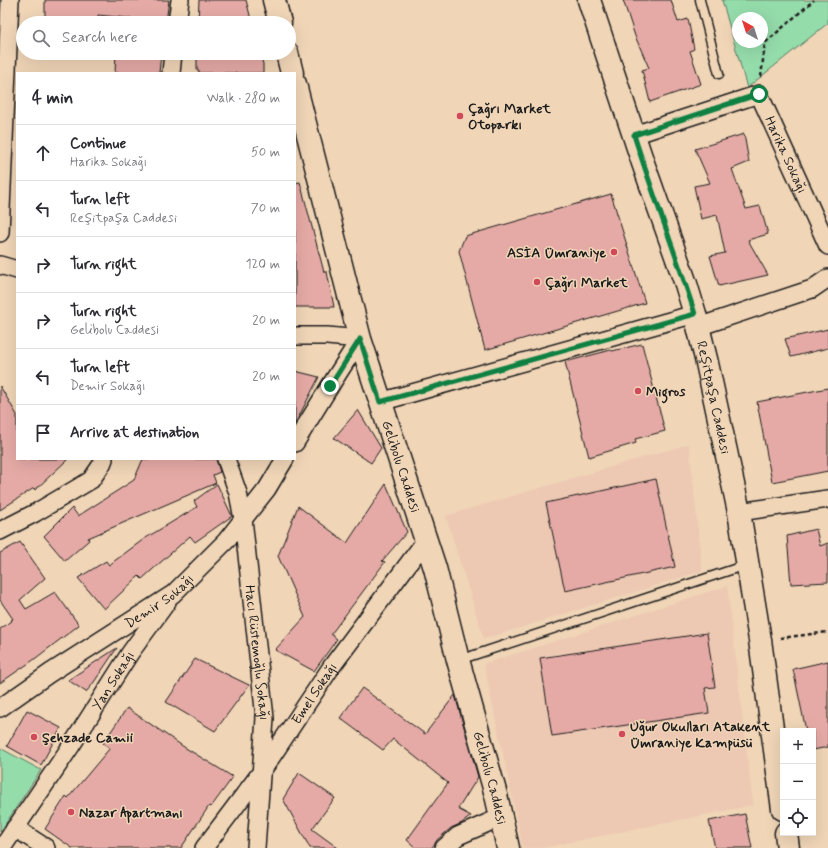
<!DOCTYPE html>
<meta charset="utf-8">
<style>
body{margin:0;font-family:Mynerve,sans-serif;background:#f7f7f7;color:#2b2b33}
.controls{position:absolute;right:12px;bottom:12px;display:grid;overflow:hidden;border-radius:0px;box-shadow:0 4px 16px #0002}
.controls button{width:36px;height:36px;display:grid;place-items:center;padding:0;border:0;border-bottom:1px solid #e1e1e2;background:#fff;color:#2b2b33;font:20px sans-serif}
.compass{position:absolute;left:732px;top:12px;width:36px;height:36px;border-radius:50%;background:#fff;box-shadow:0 4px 16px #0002;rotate:321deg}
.stop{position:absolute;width:12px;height:12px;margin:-9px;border:3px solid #0b8043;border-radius:50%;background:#fff}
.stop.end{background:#0b8043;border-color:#fff;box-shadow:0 1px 4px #0008}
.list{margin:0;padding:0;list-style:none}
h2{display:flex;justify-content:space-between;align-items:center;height:52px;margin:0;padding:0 16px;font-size:17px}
h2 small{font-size:13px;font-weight:400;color:#7c7c81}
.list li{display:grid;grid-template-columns:26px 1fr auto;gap:12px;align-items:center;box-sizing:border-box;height:56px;padding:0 16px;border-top:1px solid #e1e1e2}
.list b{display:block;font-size:15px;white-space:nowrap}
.list p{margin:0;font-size:13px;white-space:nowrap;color:#7c7c81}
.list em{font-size:13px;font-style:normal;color:#7c7c81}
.icon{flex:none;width:22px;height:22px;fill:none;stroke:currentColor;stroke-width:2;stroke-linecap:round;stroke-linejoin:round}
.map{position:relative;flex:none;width:828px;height:848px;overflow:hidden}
.search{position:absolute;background:#fff;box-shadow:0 4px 16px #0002;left:16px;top:16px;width:280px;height:44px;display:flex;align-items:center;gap:10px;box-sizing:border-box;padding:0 14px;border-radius:22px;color:#7c7c81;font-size:15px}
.panel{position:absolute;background:#fff;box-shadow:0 4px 16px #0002;left:16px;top:72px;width:280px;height:388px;border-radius:0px}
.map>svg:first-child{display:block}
.built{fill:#edc8b2}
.green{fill:#95dcab;stroke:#587c64;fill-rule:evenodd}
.building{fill:#e5aaa6;stroke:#1c1c1c}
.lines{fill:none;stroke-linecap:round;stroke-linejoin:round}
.lane-casing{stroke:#1c1c1c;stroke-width:11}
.street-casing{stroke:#1c1c1c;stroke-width:20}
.secondary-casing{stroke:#1c1c1c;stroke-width:25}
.path{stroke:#1c1c1c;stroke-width:2.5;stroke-dasharray:4 3;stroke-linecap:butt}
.lane{stroke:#f0d5b7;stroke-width:8}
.street{stroke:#f0d5b7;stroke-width:17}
.secondary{stroke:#f0d5b7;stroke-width:22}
.route{stroke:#0b8043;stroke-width:5}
.poi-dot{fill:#d1495b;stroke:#f0d5b7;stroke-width:1.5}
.labels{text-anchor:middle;stroke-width:3;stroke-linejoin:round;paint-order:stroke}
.poi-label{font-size:14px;font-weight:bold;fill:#1c1c1c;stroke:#f0d5b7;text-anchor:start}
.street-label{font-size:14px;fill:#1c1c1c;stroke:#f0d5b7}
</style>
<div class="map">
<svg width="828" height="848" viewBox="0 0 828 848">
<rect width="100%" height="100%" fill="#f0d5b7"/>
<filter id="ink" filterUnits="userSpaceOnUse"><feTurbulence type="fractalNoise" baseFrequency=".025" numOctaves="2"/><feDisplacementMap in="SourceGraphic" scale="8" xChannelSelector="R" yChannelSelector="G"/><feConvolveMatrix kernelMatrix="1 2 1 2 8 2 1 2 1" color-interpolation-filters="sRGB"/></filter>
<g filter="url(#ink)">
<g class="built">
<polygon points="689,444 702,571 484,639 446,516"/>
<polygon points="727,586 753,805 541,848 523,848 484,664"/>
</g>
<g class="green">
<path d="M 722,0 L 828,0 L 828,23 L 747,88 ZM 738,18 L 762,18 L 762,42 L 738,42 Z"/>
<polygon points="0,748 41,770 0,832"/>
</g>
<g class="building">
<polygon points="45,0 169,0 166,22 98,15 98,23 45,21"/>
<polygon points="199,0 246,0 252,23 198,23"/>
<polygon points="623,0 671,0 678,22 688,19 694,49 690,51 701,84 650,102 642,70 649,68 635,36"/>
<polygon points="116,53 161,53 159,73 115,73"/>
<polygon points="197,53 260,53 263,64 263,73 199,73 199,70 197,71"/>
<polygon points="744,134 749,162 732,169 746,209 760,206 768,234 748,240 768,275 719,286 710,256 725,253 717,215 701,219 694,186 710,183 695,149"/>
<polygon points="300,182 324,272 327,272 334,307 295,307 295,183"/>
<polygon points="611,194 645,303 485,350 459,251 465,236"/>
<polygon points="828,329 828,348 791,357 785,339"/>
<polygon points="642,344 665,431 635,439 636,443 589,457 565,362 611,350 612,351"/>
<polygon points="295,371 319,377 295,424"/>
<polygon points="0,386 17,415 17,459 68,459 35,490 34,488 0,510"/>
<polygon points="828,388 828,471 772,482 757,402"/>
<polygon points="358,410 381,448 371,463 334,438"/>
<polygon points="143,459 216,459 220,472 213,475 216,483 88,538 89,540 65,561 44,536 72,508 78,516 134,480"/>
<polygon points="656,479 675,567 565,591 546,503"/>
<polygon points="217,484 232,516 195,542 190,536 142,579 139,576 104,609 78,578 106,561 109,565 144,539 197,507 194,501"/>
<polygon points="386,484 407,532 382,561 385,562 331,634 337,639 314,671 275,650 305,617 278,556 298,506 347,543"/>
<polygon points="816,529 820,546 828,543 828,582 791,584 787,536"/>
<polygon points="20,542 45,578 20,600 26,609 55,592 79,625 32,661 0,683 0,629 12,621 11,620 13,619 0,600 0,553"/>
<polygon points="707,633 715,687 705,688 709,713 552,736 540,658"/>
<polygon points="117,648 92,685 86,692 68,680"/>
<polygon points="195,659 249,685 215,731 166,702"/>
<polygon points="828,661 828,747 813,750 813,731 806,731 793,669"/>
<polygon points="362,688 425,734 455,695 478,777 458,809 471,816 462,823 451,828 437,840 434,845 431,848 416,848 407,840 448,783 393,739 383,750 340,718"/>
<polygon points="127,708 184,747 233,777 211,807 209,806 181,848 72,848 45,829 66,796 68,798 110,748 103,743"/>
<polygon points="27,710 61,728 41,765 7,746"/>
<polygon points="299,773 335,798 312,829 338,848 310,848 283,799"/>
<polygon points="745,814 752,848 715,848 709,821"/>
</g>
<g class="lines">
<defs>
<g id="lane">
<polyline points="700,0 719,74"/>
<polyline points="459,660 746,565"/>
</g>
<g id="street">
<polyline points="177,23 180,0"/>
<polyline points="171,73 173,53"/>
<path id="s1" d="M 634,135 L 759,94 L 828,246"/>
<polyline points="0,233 10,0"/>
<polyline points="0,265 17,270"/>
<polyline points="698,327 812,289 828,278"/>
<polyline points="295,336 327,336 360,339 330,386 295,443"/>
<polyline points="380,402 695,314"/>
<path id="s2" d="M 226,459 L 238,493 L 243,519 L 265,718 L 256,848"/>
<polyline points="739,512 828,499"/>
<polyline points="0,531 35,513 91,480 102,464 104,459"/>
<path id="s3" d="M 0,708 L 50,673 L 173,594 L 226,541 L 267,489 L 285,459"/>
<polyline points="15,828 46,848"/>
<path id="s4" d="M 2,848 L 71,746 L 130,653 L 167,602"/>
<path id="s5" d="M 204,848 L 262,771 L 332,666 L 426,540"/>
<polyline points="444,848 458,836 501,817"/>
</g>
<g id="secondary">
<polyline points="274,0 280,23"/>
<path id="s6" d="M 589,0 L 643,163 L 686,284 L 695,314 L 707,363 L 739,512 L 760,640 L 783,809"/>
<polyline points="287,53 292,73"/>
<path id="s7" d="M 295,84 L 360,339 L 435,568 L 458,660 L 496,795 L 508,848"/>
<polyline points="786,833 788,848"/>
</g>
</defs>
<use href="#lane" class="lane-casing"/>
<use href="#street" class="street-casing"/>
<use href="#secondary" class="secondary-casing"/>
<g class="path">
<polyline points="761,77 765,43 814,0"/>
<polyline points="780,638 828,632"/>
</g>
<use href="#lane" class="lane"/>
<use href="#street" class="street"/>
<use href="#secondary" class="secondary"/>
</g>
</g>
<g class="lines" filter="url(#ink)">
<path class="route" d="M 330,386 L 360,339 L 380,402 L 695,314 C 676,254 653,195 634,135 L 759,94"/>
</g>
<g class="poi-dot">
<circle cx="460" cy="116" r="4"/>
<circle cx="614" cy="252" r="4"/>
<circle cx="537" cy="282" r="4"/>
<circle cx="638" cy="391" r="4"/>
<circle cx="622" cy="734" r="4"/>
<circle cx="34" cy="737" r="4"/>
<circle cx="71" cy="812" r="4"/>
</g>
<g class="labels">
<g class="poi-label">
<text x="468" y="113">Çağrı Market<tspan x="468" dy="16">Otoparkı</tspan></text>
<text x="606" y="257" text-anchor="end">ASİA Ümraniye</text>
<text x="545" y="287">Çağrı Market</text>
<text x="646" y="396">Migros</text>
<text x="630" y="731">Uğur Okulları Atakent<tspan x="630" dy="16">Ümraniye Kampüsü</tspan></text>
<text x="42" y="742">Şehzade Camii</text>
<text x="79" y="817">Nazar Apartmanı</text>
</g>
<g class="street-label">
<text dy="5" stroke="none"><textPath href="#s1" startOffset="198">Harika Sokağı</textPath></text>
<text dy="5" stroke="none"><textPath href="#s6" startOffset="417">Reşitpaşa Caddesi</textPath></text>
<text dy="5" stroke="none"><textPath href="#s7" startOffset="397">Gelibolu Caddesi</textPath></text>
<text dy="5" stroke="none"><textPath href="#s3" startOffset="192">Demir Sokağı</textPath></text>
<text dy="5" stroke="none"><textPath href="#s2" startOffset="197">Hacı Rüstemoğlu Sokağı</textPath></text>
<text dy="5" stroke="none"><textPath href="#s4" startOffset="201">Yan Sokağı</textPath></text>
<text dy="5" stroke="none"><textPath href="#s5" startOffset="190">Emel Sokağı</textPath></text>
<text dy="5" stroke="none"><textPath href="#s7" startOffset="721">Gelibolu Caddesi</textPath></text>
</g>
</g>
</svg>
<div class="controls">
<button>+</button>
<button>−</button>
<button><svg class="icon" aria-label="locate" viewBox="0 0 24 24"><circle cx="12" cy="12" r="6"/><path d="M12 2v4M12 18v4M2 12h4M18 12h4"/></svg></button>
</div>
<svg class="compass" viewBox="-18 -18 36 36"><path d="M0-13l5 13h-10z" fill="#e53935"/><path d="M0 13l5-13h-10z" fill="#7c7c81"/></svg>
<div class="stop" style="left:759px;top:94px"></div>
<div class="stop end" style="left:330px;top:386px"></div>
<div class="search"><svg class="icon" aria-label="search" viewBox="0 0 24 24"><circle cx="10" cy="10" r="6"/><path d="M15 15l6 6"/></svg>Search here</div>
<section class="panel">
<h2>4 min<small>Walk · 280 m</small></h2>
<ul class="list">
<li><svg class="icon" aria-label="ahead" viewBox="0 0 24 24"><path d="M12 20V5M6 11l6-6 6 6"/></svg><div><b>Continue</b><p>Harika Sokağı</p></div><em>50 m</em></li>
<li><svg class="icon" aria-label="left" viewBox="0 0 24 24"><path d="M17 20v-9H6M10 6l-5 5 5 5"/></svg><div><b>Turn left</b><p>Reşitpaşa Caddesi</p></div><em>70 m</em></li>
<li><svg class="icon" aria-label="right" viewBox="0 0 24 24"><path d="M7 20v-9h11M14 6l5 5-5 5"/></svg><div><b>Turn right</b></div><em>120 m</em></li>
<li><svg class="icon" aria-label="right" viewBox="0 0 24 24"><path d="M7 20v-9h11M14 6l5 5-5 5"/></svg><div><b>Turn right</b><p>Gelibolu Caddesi</p></div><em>20 m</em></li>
<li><svg class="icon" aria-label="left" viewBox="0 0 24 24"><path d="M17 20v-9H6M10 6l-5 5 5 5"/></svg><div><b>Turn left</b><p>Demir Sokağı</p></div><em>20 m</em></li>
<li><svg class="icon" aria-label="arrive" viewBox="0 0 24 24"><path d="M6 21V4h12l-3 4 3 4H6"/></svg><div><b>Arrive at destination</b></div></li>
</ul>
</section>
</div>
